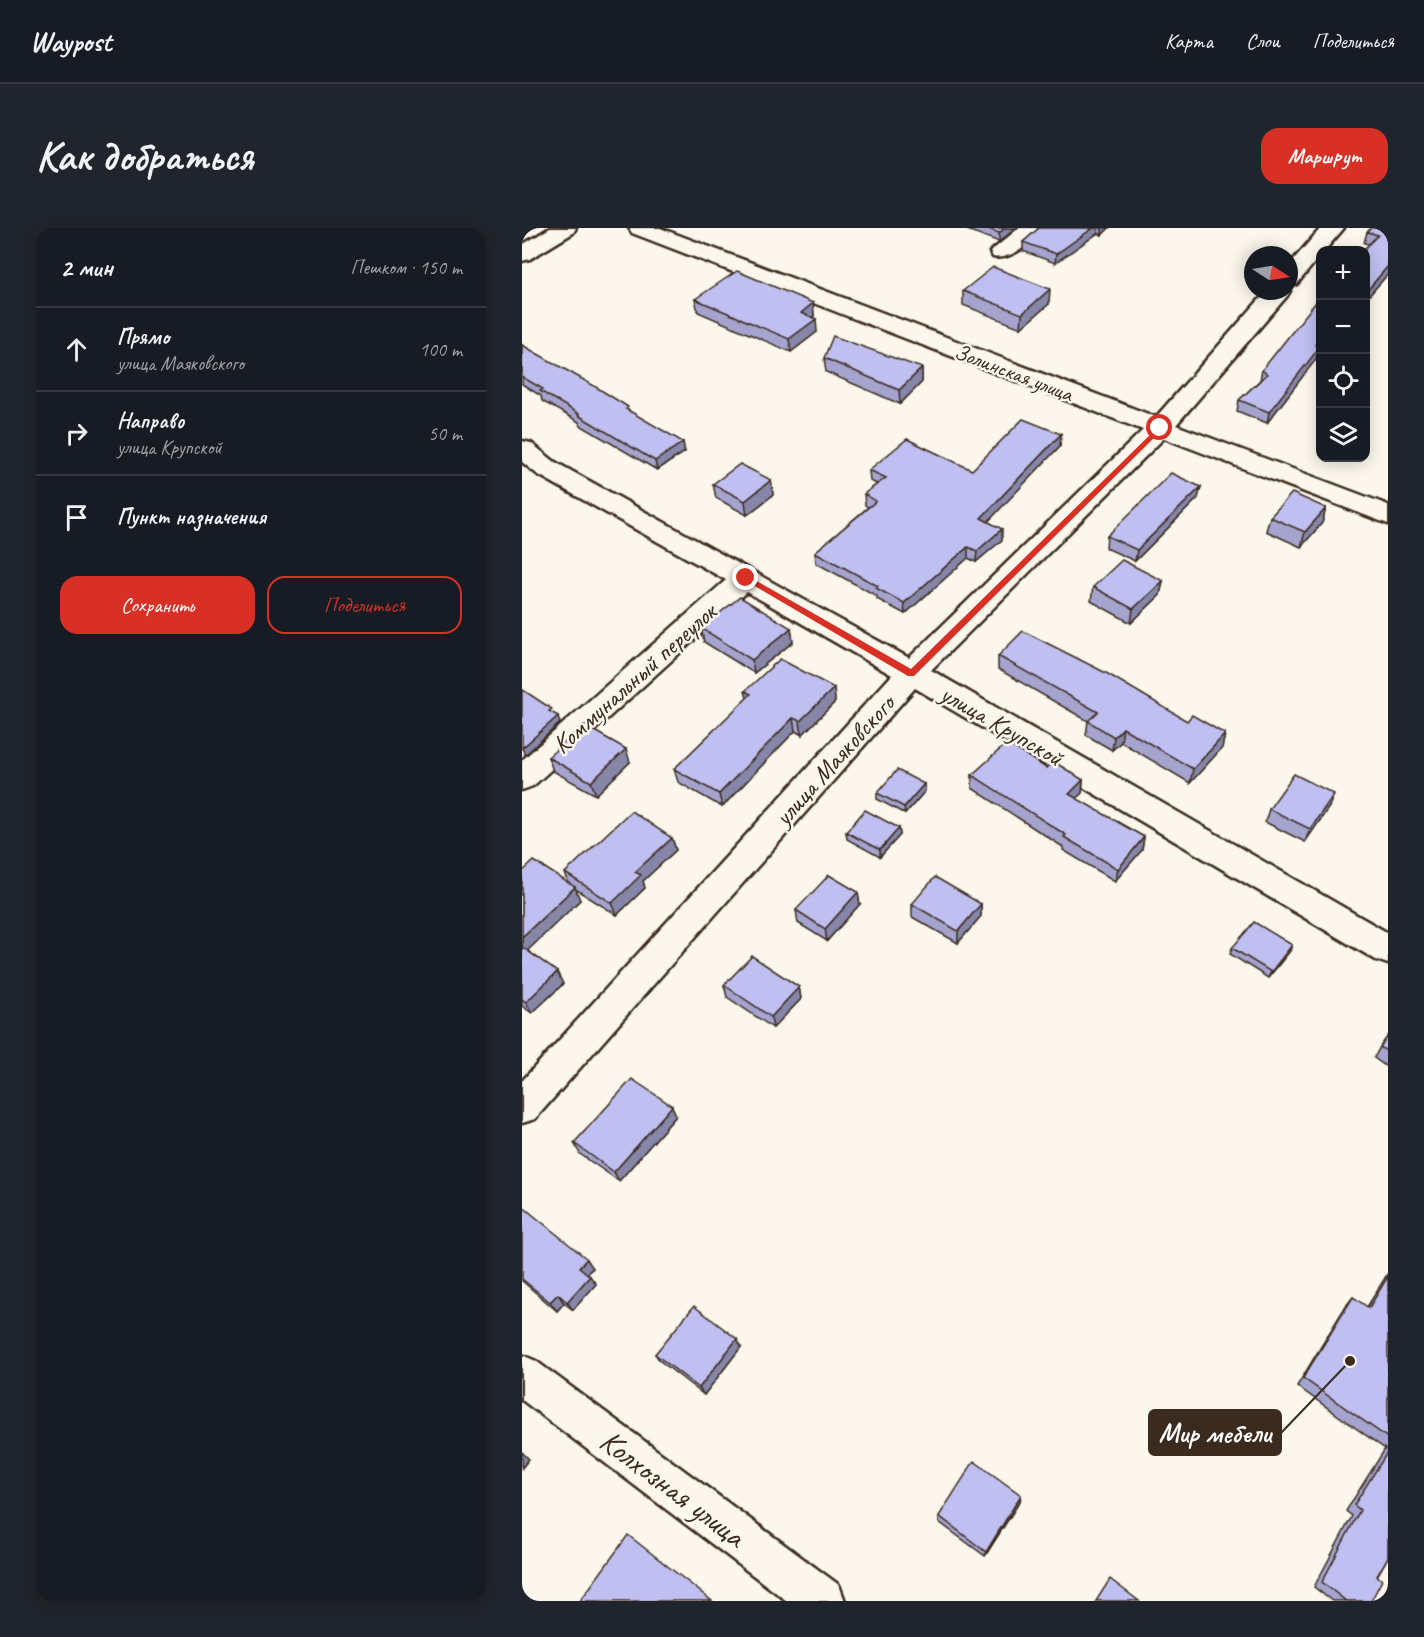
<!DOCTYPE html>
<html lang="ru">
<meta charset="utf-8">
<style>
body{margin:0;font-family:Caveat,sans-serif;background:#20242c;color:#f1f3f6}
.controls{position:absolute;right:18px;top:18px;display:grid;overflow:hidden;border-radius:12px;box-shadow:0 3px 15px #0003}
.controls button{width:54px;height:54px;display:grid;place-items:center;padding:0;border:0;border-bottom:2px solid #363941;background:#171b24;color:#f1f3f6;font:30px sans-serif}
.compass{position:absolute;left:722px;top:18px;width:54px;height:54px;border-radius:50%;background:#171b24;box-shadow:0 3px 15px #0003;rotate:102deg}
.stop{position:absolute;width:18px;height:18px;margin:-14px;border:4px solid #d93025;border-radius:50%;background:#fff}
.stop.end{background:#d93025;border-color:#fff;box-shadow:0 2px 6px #0008}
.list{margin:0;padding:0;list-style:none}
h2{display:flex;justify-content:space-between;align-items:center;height:78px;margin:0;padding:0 24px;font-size:26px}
h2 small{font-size:20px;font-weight:400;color:#9ea1a6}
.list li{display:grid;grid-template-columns:39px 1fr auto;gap:18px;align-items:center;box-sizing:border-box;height:84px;padding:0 24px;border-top:2px solid #363941}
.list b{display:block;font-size:22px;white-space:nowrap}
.list p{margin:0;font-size:20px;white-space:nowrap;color:#9ea1a6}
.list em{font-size:20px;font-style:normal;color:#9ea1a6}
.actions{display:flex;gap:12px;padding:18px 24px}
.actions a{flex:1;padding:14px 0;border:2px solid #d93025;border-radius:18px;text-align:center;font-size:21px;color:#d93025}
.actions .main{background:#d93025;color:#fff}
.icon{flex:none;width:33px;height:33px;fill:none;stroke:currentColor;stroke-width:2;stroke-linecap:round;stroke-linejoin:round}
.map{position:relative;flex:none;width:866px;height:1373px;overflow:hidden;border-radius:18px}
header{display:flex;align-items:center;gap:36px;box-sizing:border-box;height:84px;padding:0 30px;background:#171b24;border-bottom:2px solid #363941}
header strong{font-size:28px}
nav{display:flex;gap:33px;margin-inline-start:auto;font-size:21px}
.intro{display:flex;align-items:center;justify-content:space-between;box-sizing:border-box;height:144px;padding:0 36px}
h1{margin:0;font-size:42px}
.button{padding:15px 27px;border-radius:18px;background:#d93025;color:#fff;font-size:21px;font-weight:700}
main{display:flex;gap:36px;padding:0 36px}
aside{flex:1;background:#171b24;border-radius:18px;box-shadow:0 3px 15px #0003}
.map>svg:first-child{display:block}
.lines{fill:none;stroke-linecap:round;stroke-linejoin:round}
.street-casing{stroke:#3b2a1e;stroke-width:5}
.street{fill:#fbf7ec;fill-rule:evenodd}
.wall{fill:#a4a4cf;stroke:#3b2a1e;stroke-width:1.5}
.shaded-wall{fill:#8686a9;stroke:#3b2a1e;stroke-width:1.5}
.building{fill:#bfbff1;stroke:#3b2a1e;stroke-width:1.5}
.route{fill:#d93025}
.labels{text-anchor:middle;stroke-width:5;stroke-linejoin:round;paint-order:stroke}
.far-street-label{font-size:22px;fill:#3b2a1e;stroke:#fbf7ec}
.street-label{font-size:26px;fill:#3b2a1e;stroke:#fbf7ec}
.near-street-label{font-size:32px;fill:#3b2a1e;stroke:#fbf7ec}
.leader{fill:none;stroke:#3b2a1e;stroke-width:2}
.callout-dot{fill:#3b2a1e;stroke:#fbf7ec;stroke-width:2}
.callout{fill:#3b2a1e;stroke:#3b2a1e;stroke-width:2}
.callout-label{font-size:27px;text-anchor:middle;font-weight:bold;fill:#fff}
</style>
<header>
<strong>Waypost</strong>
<nav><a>Карта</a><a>Слои</a><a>Поделиться</a></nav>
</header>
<div class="intro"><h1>Как добраться</h1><a class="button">Маршрут</a></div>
<main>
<aside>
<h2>2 мин<small>Пешком · 150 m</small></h2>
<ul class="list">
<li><svg class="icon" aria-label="ahead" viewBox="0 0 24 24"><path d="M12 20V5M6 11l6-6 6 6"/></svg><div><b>Прямо</b><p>улица Маяковского</p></div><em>100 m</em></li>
<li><svg class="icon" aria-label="right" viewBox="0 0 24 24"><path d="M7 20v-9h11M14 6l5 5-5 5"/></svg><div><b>Направо</b><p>улица Крупской</p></div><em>50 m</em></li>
<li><svg class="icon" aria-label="arrive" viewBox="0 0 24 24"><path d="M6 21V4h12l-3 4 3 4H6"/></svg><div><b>Пункт назначения</b></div></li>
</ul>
<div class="actions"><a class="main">Сохранить</a><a>Поделиться</a></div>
</aside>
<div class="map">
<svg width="866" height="1373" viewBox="0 0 866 1373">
<rect width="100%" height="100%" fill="#fbf7ec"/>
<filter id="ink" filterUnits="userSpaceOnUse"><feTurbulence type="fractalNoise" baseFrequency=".0167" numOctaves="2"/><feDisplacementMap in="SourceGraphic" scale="12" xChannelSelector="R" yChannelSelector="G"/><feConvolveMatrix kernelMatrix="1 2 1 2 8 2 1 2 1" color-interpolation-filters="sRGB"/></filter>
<g filter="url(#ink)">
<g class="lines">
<defs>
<g id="street">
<polygon points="28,0 54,0 51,5 8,31 0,33 0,17"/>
<polygon points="107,0 138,0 634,189 745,63 767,63 767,61 768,63 765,68 654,197 866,277 866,296 642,210 409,442 866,705 866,736 854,732 393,460 13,891 0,895 0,853 370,447 225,364 11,558 0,562 0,532 204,352 15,246 0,234 0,213 9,215 33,234 387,430 621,202 110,5"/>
<path d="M 497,0 L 522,0 C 512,14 488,33 471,29 L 468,24 Z"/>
<polygon points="799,0 822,0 803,22 798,22 798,28 775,56 767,58 767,37"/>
<polygon points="0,1127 14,1133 317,1357 323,1373 265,1373 0,1172"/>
</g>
</defs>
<use href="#street" class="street-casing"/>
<use href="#street" class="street"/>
</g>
<g class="wall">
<polygon points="440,0 494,0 477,14"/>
<polygon points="517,0 587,0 580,7 576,5 533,35 501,23 501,14"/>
<polygon points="866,0 866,46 843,72 847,16 842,15 845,4"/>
<polygon points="441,63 527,76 499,100 441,77"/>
<polygon points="173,71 291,75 292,88 291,90 295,104 269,124 176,84"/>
<polygon points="0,117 107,183 163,224 135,242 58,197 57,194 20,173 19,168 0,156"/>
<polygon points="796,123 794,131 745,195 715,183 717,172 738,152 740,142"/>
<polygon points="302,130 400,140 400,154 378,176 304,144"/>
<polygon points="539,206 538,218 466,293 480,312 454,334 446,330 383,386 355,371 355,368 294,335 293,324 346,279 343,277 342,266 355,256 348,253 347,242 450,242"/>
<polygon points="249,252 251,267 225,287 194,270 191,256"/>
<polygon points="676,270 613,333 584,320 585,308"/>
<polygon points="804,280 800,295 779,319 744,303 748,289"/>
<polygon points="641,353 638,367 609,395 569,373 571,359"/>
<polygon points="179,400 269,400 271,414 232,445 182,414"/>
<polygon points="476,428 703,506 700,520 668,555 599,514 590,522 564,507 566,493 476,441"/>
<polygon points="312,460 313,474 280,507 273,503 200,579 156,554 152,541 225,470 223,463"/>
<polygon points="26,529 108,534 74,567 31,543"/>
<polygon points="524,540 561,552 560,565 554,571 622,609 620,622 593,653 541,622 541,619 450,560 450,547"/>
<polygon points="402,556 403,563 383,586 355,571 355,565"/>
<polygon points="807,579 783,614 743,594 747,581"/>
<polygon points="377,600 378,607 358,629 325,611 324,604"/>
<polygon points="150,610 154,622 121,653 123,660 95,687 53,661 58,672 5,722 35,744 41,756 10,785 0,778 0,644 47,656 43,645"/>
<polygon points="338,676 305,713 276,695 274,682"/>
<polygon points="390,676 459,676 459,688 436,715 390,689"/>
<polygon points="710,720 768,723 746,750 708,726"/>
<polygon points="202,757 277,759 279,771 251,800 205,769"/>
<polygon points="866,808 866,840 852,830 858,819"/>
<polygon points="154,888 97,953 58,926 52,915"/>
<polygon points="0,978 71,1040 65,1045 74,1056 51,1082 42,1075 35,1083 0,1053"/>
<polygon points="866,1045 866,1329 855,1348 849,1373 810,1373 792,1359 830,1288 824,1283 863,1221 775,1158 823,1079 831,1069 845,1079"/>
<polygon points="219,1119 182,1167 138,1133 133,1126"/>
<polygon points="498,1273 463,1328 417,1294 417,1288"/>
</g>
<g class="shaded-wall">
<polygon points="483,0 494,0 477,14 477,5"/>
<polygon points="571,0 576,0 576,5 533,35 534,26"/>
<polygon points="580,0 587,0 580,7"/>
<polygon points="866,38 866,46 843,72 843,65"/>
<polygon points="528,61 527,76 499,100 500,86"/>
<polygon points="291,75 292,88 280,98 279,85"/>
<polygon points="294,91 295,104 269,124 267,111"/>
<polygon points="798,112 798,120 796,123 794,131 745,195 747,184 793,117"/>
<polygon points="400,140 400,154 378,176 377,162"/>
<polygon points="539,206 538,218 459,301 459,290"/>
<polygon points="161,214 163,224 135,242 133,233"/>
<polygon points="249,252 251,267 225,287 223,273"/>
<polygon points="679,259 676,270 613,333 615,322"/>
<polygon points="804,280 800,295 779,319 783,304"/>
<polygon points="480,301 480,312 454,334 455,323"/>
<polygon points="446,319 446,330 383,386 382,375"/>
<polygon points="641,353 638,367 609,395 611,381"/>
<polygon points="269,400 271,414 232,445 230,432"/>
<polygon points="312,460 313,474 280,507 278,493"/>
<polygon points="36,488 38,495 3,527 0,520"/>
<polygon points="271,490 273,503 200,579 197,566"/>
<polygon points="601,500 599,514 590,522 592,509"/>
<polygon points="703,506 700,520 668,555 671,541"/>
<polygon points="104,521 108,534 74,567 69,554"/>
<polygon points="561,552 560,565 545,579 547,566"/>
<polygon points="402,556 403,563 383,586 382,579"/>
<polygon points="812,566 807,579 783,614 788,601"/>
<polygon points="377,600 378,607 358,629 358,622"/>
<polygon points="622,609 620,622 593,653 596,641"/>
<polygon points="150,610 154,622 121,653 123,660 95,687 90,675 113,644"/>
<polygon points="53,659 58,672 1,727 0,709"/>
<polygon points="336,664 338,676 305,713 303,701"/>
<polygon points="459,676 459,688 436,715 436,703"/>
<polygon points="770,717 768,723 746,750 749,744"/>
<polygon points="35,744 41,756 10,785 4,774"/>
<polygon points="277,759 279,771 251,800 249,789"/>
<polygon points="150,878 154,888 97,953 92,944"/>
<polygon points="65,1031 71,1040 63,1047 57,1039"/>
<polygon points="68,1048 74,1056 51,1082 45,1074"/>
<polygon points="36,1066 42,1075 35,1083 28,1074"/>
<polygon points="215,1111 219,1119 182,1167 177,1160"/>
<polygon points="0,1224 7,1231 0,1240"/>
<polygon points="499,1267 498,1273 463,1328 464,1324"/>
</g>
<g class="building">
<polygon points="464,0 483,0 477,5"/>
<polygon points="517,0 571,0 534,26 501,14"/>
<polygon points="849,0 866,0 866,38 843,65 843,22 841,22 856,7 845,4"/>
<polygon points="471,39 528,61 500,86 441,63"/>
<polygon points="215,43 291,75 279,85 294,91 267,111 173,71"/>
<polygon points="798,69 798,112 793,117 797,120 747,184 717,172 745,146 740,142"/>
<polygon points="311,108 400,140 377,162 302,130"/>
<polygon points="0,117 74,159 106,179 104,181 161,214 133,233 56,187 57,186 18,163 21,161 0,149"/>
<polygon points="501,191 539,206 459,290 480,301 455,323 446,319 382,375 354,360 356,358 293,324 354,273 342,266 364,250 347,242 385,211 450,242"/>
<polygon points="218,236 249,252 223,273 191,256"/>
<polygon points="649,245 679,259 615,322 585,308"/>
<polygon points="770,265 804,280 783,304 748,289"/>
<polygon points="600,332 641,353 611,381 571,359"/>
<polygon points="218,369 269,400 230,432 179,400"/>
<polygon points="501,403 586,446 665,493 670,487 703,506 671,541 601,500 592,509 566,493 576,484 476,428"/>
<polygon points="258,431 312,460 278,493 271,490 197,566 152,541 229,466 223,463"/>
<polygon points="1,462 30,481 27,483 36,488 0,520 0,463"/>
<polygon points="62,497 104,521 69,554 26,529"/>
<polygon points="485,515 524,540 531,533 561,552 547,566 622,609 596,641 542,609 544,607 450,547"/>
<polygon points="375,542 402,556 382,579 355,565"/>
<polygon points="772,546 812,566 788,601 747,581"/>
<polygon points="343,582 377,600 358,622 324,604"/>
<polygon points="109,583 150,610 113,644 119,647 90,675 43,645"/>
<polygon points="12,633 53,659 0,709 0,644"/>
<polygon points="307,647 336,664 303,701 274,682"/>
<polygon points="413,649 459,676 436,703 390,676"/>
<polygon points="732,694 770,717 749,744 710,720"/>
<polygon points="0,719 35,744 4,774 0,771"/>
<polygon points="230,728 277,759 249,789 202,757"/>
<polygon points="866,808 866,824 858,819"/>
<polygon points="110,851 150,878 92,944 52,915"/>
<polygon points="0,978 65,1031 57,1039 68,1048 45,1074 36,1066 28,1074 0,1051"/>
<polygon points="866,1048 866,1210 781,1150 831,1069 847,1080"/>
<polygon points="172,1078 215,1111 177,1160 133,1126"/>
<polygon points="866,1223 866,1329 855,1348 860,1352 849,1373 824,1373 800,1354 838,1282 832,1277"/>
<polygon points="452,1233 499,1267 464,1324 417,1288"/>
<polygon points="106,1307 190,1373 58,1373"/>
<polygon points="588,1351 617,1373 574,1373"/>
</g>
</g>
<polygon class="route" points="636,199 642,200 392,448 386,448 219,350 226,348 389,441"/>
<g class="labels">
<g class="far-street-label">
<text transform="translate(492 144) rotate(21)" y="8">Золинская улица</text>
</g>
<g class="street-label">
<text transform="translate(112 450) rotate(-42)" y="9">Коммунальный переулок</text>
<text transform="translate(480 497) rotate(30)" y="9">улица Крупской</text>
<text transform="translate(312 532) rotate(-48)" y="9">улица Маяковского</text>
</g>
<g class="near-street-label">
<text transform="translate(151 1260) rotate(37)" y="11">Колхозная улица</text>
</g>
</g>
<path class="leader" d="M828 1133L759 1205"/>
<circle class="callout-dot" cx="828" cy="1133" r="6"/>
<rect class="callout" x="627" y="1182" width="132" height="45" rx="6"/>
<g class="callout-label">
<text x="693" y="1214">Мир мебели</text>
</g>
</svg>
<div class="controls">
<button>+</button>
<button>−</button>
<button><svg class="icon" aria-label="locate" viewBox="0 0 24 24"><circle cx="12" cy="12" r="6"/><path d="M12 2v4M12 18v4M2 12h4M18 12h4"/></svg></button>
<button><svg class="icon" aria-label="layers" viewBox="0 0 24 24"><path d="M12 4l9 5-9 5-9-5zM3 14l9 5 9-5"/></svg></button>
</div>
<svg class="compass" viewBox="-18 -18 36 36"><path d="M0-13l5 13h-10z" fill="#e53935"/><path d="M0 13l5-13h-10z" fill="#9ea1a6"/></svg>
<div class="stop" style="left:638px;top:200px"></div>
<div class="stop end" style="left:224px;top:350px"></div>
</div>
</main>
